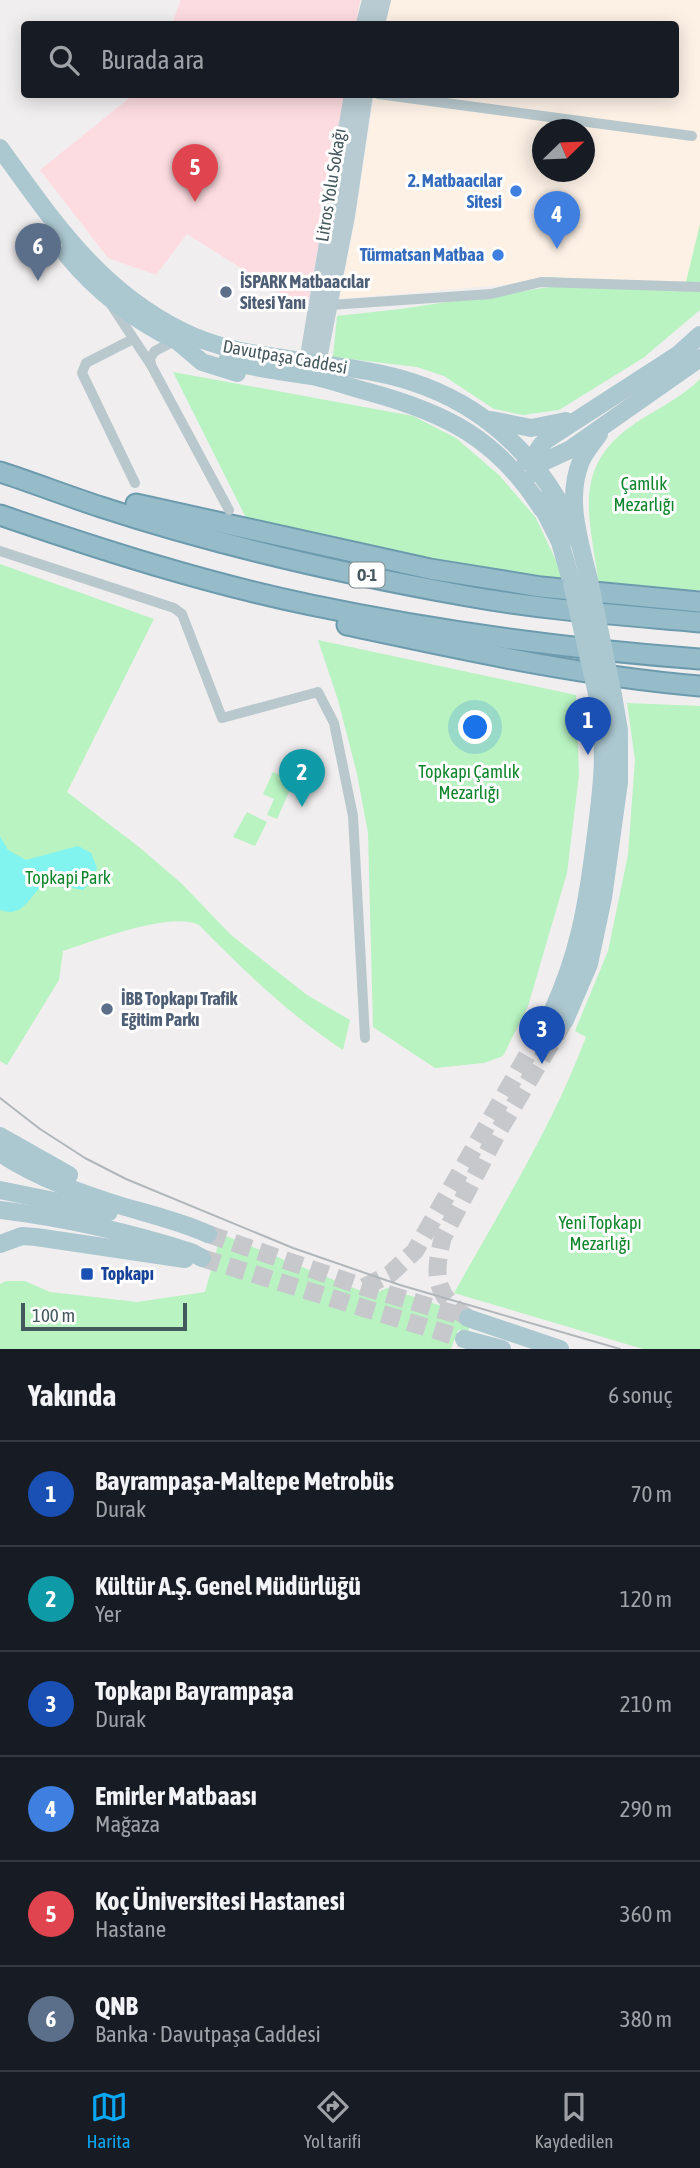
<!DOCTYPE html>
<html lang="tr">
<meta charset="utf-8">
<style>
body{margin:0;font-family:"Asap Condensed",sans-serif;background:#242831;color:#f1f3f6}
.compass{position:absolute;left:532px;top:119px;width:63px;height:63px;border-radius:50%;background:#171b24;box-shadow:0 4px 18px #0003;rotate:67deg}
.scale{position:absolute;left:21px;bottom:18px;width:166px;box-sizing:border-box;padding-left:7px;border:4px solid #45585e;border-top:0;font-size:19px;line-height:24px;white-space:nowrap;color:#45585e;-webkit-text-stroke:5px #fff;paint-order:stroke}
.you{position:absolute;left:476px;top:728px;width:24px;height:24px;margin:-18px;border:5px solid #fff;border-radius:50%;background:#1a73e8;box-shadow:0 0 0 10px #1a73e833}
.badge{display:grid;place-items:center;width:46px;height:46px;border-radius:50%;background:#09a6f1;color:#fff;font-size:23px;font-weight:700}
.pin{position:absolute;translate:-50% -58px;filter:drop-shadow(0 2px 4px #0008)}
.pin::after{content:'';position:absolute;top:37px;width:24px;height:21px;background:inherit;clip-path:polygon(0 0,100% 0,50% 100%)}
.list{margin:0;padding:0;list-style:none}
h2{display:flex;justify-content:space-between;align-items:center;height:91px;margin:0;padding:0 28px;font-size:30px}
h2 small{font-size:23px;font-weight:400;color:#9ea1a6}
.list li{display:grid;grid-template-columns:46px 1fr auto;gap:21px;align-items:center;box-sizing:border-box;height:105px;padding:0 28px;border-top:2px solid #363941}
.list b{display:block;font-size:26px;white-space:nowrap}
.list p{margin:0;font-size:23px;white-space:nowrap;color:#9ea1a6}
.list em{font-size:23px;font-style:normal;color:#9ea1a6}
.icon{flex:none;width:38px;height:38px;fill:none;stroke:currentColor;stroke-width:2;stroke-linecap:round;stroke-linejoin:round}
.map{position:relative;flex:none;width:700px;height:1349px;overflow:hidden}
.search{position:absolute;background:#171b24;box-shadow:0 4px 18px #0003;left:21px;right:21px;top:21px;height:77px;display:flex;align-items:center;gap:18px;box-sizing:border-box;padding:0 24px;border-radius:7px;color:#9ea1a6;font-size:26px}
.sheet{height:721px;background:#171b24}
nav{display:flex;justify-content:space-around;align-items:center;box-sizing:border-box;height:98px;border-top:2px solid #363941;background:#171b24;font-size:19px;color:#9ea1a6}
nav a{display:grid;justify-items:center;gap:4px}
nav .on{color:#09a6f1}
.map>svg:first-child{display:block}
.commercial{fill:#fdf1e6;fill-rule:evenodd}
.medical{fill:#fddce1}
.green{fill:#b8f3c1}
.water{fill:#82f4f0}
.lines{fill:none;stroke-linecap:round;stroke-linejoin:round}
.primary-tunnel{stroke:#c6c8cb;stroke-width:18;stroke-dasharray:18 9;stroke-linecap:butt}
.trunk-casing{stroke:#6d9bae;stroke-width:23}
.minor{stroke:#b8c8cd;stroke-width:10}
.secondary{stroke:#b8cbd2;stroke-width:16}
.primary{stroke:#abc7d0;stroke-width:18}
.trunk{stroke:#96bcc9;stroke-width:19}
.tram{stroke:#b0b6ba;stroke-width:2}
.primary-bridge{stroke:#abc7d0;stroke-width:18}
.shop-dot{fill:#3f7fe0;stroke:#fff;stroke-width:2.5}
.service-dot{fill:#5c6f8a;stroke:#fff;stroke-width:2.5}
.transit-dot{fill:#1a4fb4;stroke:#fff;stroke-width:2.5}
.labels{text-anchor:middle;stroke-width:6;stroke-linejoin:round;paint-order:stroke}
.shield{fill:#fff;stroke:#7d8a8e;stroke-width:2}
.shield-label{font-size:16px;font-weight:bold;fill:#45585e}
.shop-label{font-size:18px;font-weight:bold;fill:#366cbe;stroke:#fff;text-anchor:end}
.street-label{font-size:18px;fill:#45585e;stroke:#fff}
.service-label{font-size:18px;font-weight:bold;fill:#4e5e75;stroke:#fff;text-anchor:start}
.park-label{font-size:18px;fill:#0f862d;stroke:#fff}
.transit-label{font-size:18px;font-weight:bold;fill:#164399;stroke:#fff;text-anchor:start}
</style>
<div class="map">
<svg width="700" height="1349" viewBox="0 0 700 1349">
<rect width="100%" height="100%" fill="#f1eeef"/>
<path class="commercial" d="M 388,0 L 700,0 L 700,224 L 685,286 L 548,277 L 523,283 L 339,299 L 355,221 L 374,95 L 676,94 L 676,24 L 385,24 ZM 542,130 L 584,130 L 584,172 L 542,172 Z"/>
<g class="medical">
<polygon points="181,0 360,0 356,24 172,24"/>
<polygon points="133,95 344,95 307,310 187,234 156,275 108,258 40,170"/>
</g>
<g class="green">
<polygon points="700,224 700,310 643,358 559,410 523,415 494,409 444,376 417,367 333,357 337,316 400,309 550,287 548,277 685,286"/>
<polygon points="173,372 413,416 456,438 499,475 536,518 558,565 563,583 518,578 248,522"/>
<path d="M 700,379 L 700,590 L 632,590 L 599,587 C 591,518 568,468 637,422 C 657,409 684,396 700,379 Z"/>
<path d="M 0,564 L 154,619 L 67,792 L 139,847 L 181,883 L 231,935 L 307,995 L 350,1020 L 343,1050 C 290,1015 244,971 199,925 C 170,911 94,941 63,951 L 59,980 L 7,1065 L 0,1061 Z"/>
<polygon points="318,640 576,695 579,775 567,873 528,1006 503,1056 484,1063 435,1068 373,1027 368,833 357,774 338,700"/>
<path d="M 627,703 L 700,706 L 700,1349 L 643,1349 L 454,1293 C 501,1209 552,1127 586,1037 L 575,1031 L 608,951 L 628,855 L 635,760 Z"/>
<polygon points="273,772 291,780 293,783 277,819 267,815 274,799 263,794"/>
<polygon points="247,812 267,822 255,846 233,837"/>
<polygon points="221,1234 371,1295 387,1288 472,1316 468,1332 458,1330 451,1349 0,1349 0,1284 6,1281 25,1281 50,1292 137,1302 205,1292"/>
</g>
<path class="water" d="M 0,836 L 8,850 L 26,860 L 78,846 L 91,853 L 97,868 L 91,882 L 83,890 L 46,883 C 29,894 25,919 0,910 Z"/>
<g class="lines">
<g class="primary-tunnel">
<polyline points="208,1234 364,1287 458,1315"/>
<polyline points="202,1258 464,1339"/>
<polyline points="364,1287 390,1274 415,1251 552,1012"/>
<path d="M 468,1318 C 434,1295 433,1275 443,1237 L 498,1132 L 565,1020"/>
</g>
<defs>
<g id="trunk">
<path d="M 0,472 C 34,483 67,496 101,507 C 220,546 344,574 467,596 C 544,610 622,615 700,622"/>
<polyline points="136,504 430,569 541,587 700,602"/>
<path d="M 0,515 C 102,550 205,583 311,605 C 440,632 569,649 700,659"/>
<path d="M 347,625 C 464,650 581,676 700,686"/>
</g>
</defs>
<use href="#trunk" class="trunk-casing"/>
<g class="minor">
<polyline points="378,94 692,136"/>
<polyline points="330,305 491,294 541,282 700,287"/>
<polyline points="112,306 151,365 229,510"/>
<polyline points="133,339 86,363 82,373 135,483"/>
<polyline points="151,365 150,358 155,351 176,340"/>
<polyline points="0,551 174,608 182,614 222,718 318,692 334,723 353,816 365,1038"/>
</g>
<g class="secondary">
<polyline points="364,24 370,0"/>
<polyline points="377,24 383,0"/>
<polyline points="307,362 352,94"/>
<polyline points="318,364 347,216 365,94"/>
</g>
<g class="primary">
<path d="M 0,148 C 52,220 98,289 180,330 C 221,351 263,355 308,362 C 342,367 379,371 412,382 C 490,407 548,466 578,541"/>
<path d="M 66,254 C 97,292 135,321 179,342"/>
<polyline points="176,340 202,362 237,373"/>
<path d="M 227,361 C 255,368 284,372 312,376 C 331,380 350,387 369,392 C 446,413 498,439 542,509"/>
<polyline points="491,420 531,428 566,421"/>
<polyline points="526,461 541,463 569,450 700,358"/>
<path d="M 535,473 C 533,458 535,451 546,440 L 679,354 L 700,335"/>
<polyline points="539,500 560,542 572,584"/>
<path d="M 589,580 C 580,542 565,500 581,461 C 585,452 593,442 599,434"/>
<path d="M 552,1012 C 579,954 587,905 595,842 C 602,789 607,751 598,698"/>
<polyline points="565,1020 589,964 603,898 619,782 619,730 613,695"/>
<polyline points="0,1136 69,1175"/>
<path d="M 0,1153 C 37,1178 83,1194 125,1207 C 153,1215 182,1222 208,1234"/>
<polyline points="0,1190 109,1212"/>
<path d="M 0,1210 C 66,1218 128,1232 191,1252 L 202,1258"/>
<polyline points="0,1244 22,1236 36,1237 185,1259"/>
<polyline points="468,1318 560,1349"/>
<polyline points="464,1339 502,1349"/>
</g>
<use href="#trunk" class="trunk"/>
<polyline class="tram" points="0,1098 40,1129 85,1158 126,1179 293,1248 400,1285 620,1349"/>
<g class="primary-bridge">
<polyline points="589,580 613,695"/>
<polyline points="572,584 598,698"/>
</g>
</g>
<g class="shop-dot">
<circle cx="516" cy="191" r="7"/>
<circle cx="498" cy="255" r="7"/>
</g>
<g class="service-dot">
<circle cx="226" cy="292" r="7"/>
<circle cx="107" cy="1009" r="7"/>
</g>
<rect class="transit-dot" x="80" y="1267" width="14" height="14" rx="3.5"/>
<g class="labels">
<rect class="shield" x="349.5" y="562.5" width="35" height="25" rx="5"/>
<g class="shield-label">
<text x="367" y="581">O-1</text>
</g>
<g class="shop-label">
<text x="502" y="187">2. Matbaacılar<tspan x="502" dy="21">Sitesi</tspan></text>
<text x="484" y="261">Türmatsan Matbaa</text>
</g>
<g class="street-label">
<text transform="translate(331 185) rotate(-81)" y="6">Litros Yolu Sokağı</text>
<text transform="translate(285 357) rotate(10)" y="6">Davutpaşa Caddesi</text>
</g>
<g class="service-label">
<text x="240" y="288">İSPARK Matbaacılar<tspan x="240" dy="21">Sitesi Yanı</tspan></text>
<text x="121" y="1005">İBB Topkapı Trafik<tspan x="121" dy="21">Eğitim Parkı</tspan></text>
</g>
<g class="park-label">
<text x="644" y="490">Çamlık<tspan x="644" dy="21">Mezarlığı</tspan></text>
<text x="469" y="778">Topkapı Çamlık<tspan x="469" dy="21">Mezarlığı</tspan></text>
<text x="68" y="884">Topkapi Park</text>
<text x="600" y="1229">Yeni Topkapı<tspan x="600" dy="21">Mezarlığı</tspan></text>
</g>
<g class="transit-label">
<text x="101" y="1280">Topkapı</text>
</g>
</g>
</svg>
<svg class="compass" viewBox="-18 -18 36 36"><path d="M0-13l5 13h-10z" fill="#e53935"/><path d="M0 13l5-13h-10z" fill="#9ea1a6"/></svg>
<div class="scale">100 m</div>
<div class="you"></div>
<div class="pin badge" style="left:588px;top:755px;background:#1a4fb4">1</div>
<div class="pin badge" style="left:302px;top:807px;background:#0f9aa8">2</div>
<div class="pin badge" style="left:542px;top:1064px;background:#1a4fb4">3</div>
<div class="pin badge" style="left:557px;top:249px;background:#3f7fe0">4</div>
<div class="pin badge" style="left:195px;top:202px;background:#e0444e">5</div>
<div class="pin badge" style="left:38px;top:281px;background:#5c6f8a">6</div>
<div class="search"><svg class="icon" aria-label="search" viewBox="0 0 24 24"><circle cx="10" cy="10" r="6"/><path d="M15 15l6 6"/></svg>Burada ara</div>
</div>
<section class="sheet">
<h2>Yakında<small>6 sonuç</small></h2>
<ul class="list">
<li><span class="badge" style="background:#1a4fb4">1</span><div><b>Bayrampaşa-Maltepe Metrobüs</b><p>Durak</p></div><em>70 m</em></li>
<li><span class="badge" style="background:#0f9aa8">2</span><div><b>Kültür A.Ş. Genel Müdürlüğü</b><p>Yer</p></div><em>120 m</em></li>
<li><span class="badge" style="background:#1a4fb4">3</span><div><b>Topkapı Bayrampaşa</b><p>Durak</p></div><em>210 m</em></li>
<li><span class="badge" style="background:#3f7fe0">4</span><div><b>Emirler Matbaası</b><p>Mağaza</p></div><em>290 m</em></li>
<li><span class="badge" style="background:#e0444e">5</span><div><b>Koç Üniversitesi Hastanesi</b><p>Hastane</p></div><em>360 m</em></li>
<li><span class="badge" style="background:#5c6f8a">6</span><div><b>QNB</b><p>Banka · Davutpaşa Caddesi</p></div><em>380 m</em></li>
</ul>
</section>
<nav>
<a class="on"><svg class="icon" aria-label="map" viewBox="0 0 24 24"><path d="M3 6l6-2 6 2 6-2v14l-6 2-6-2-6 2zM9 4v14M15 6v14"/></svg>Harita</a>
<a><svg class="icon" aria-label="directions" viewBox="0 0 24 24"><path d="M12 3l9 9-9 9-9-9zM9 14v-3h6M13 9l2 2-2 2"/></svg>Yol tarifi</a>
<a><svg class="icon" aria-label="saved" viewBox="0 0 24 24"><path d="M7 4h10v16l-5-4-5 4z"/></svg>Kaydedilen</a>
</nav>
